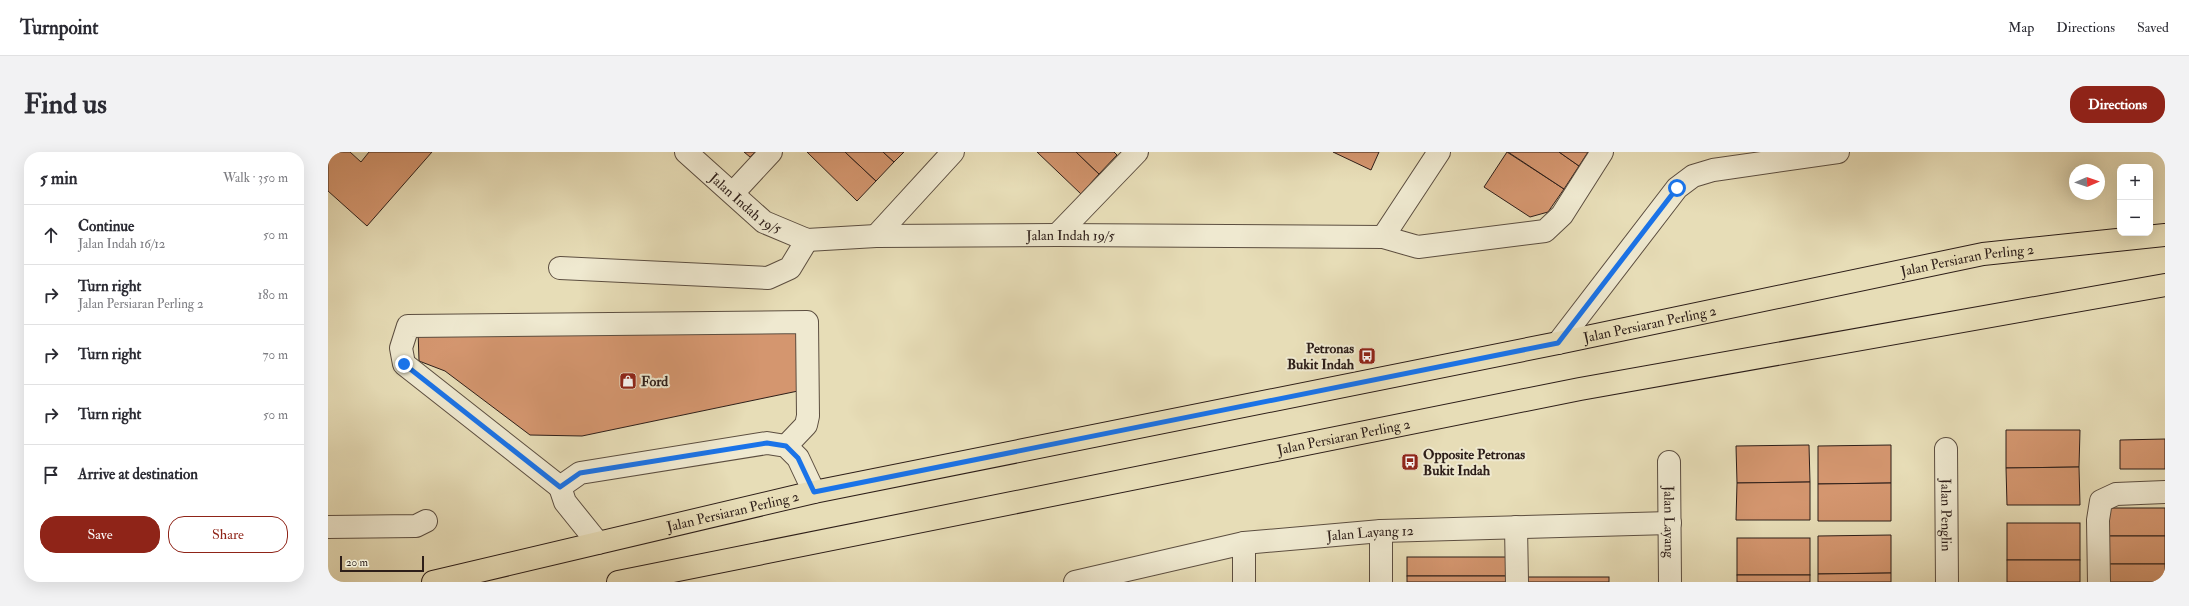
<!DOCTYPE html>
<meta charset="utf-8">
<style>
body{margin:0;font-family:"IM FELL Double Pica",serif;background:#f2f2f3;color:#2b2b33}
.controls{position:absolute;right:12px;top:12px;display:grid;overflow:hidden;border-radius:8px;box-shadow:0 4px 16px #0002}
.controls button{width:36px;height:36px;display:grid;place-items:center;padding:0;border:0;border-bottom:1px solid #e1e1e2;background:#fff;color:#2b2b33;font:20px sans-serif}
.compass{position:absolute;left:1741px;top:12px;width:36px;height:36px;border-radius:50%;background:#fff;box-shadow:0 4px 16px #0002;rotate:88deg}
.scale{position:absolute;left:12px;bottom:10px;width:84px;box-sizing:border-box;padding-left:4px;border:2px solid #2d1e19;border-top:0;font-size:11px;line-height:14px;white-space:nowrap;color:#2d1e19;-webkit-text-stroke:3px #efe9d0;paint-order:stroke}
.stop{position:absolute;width:12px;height:12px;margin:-9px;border:3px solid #1a73e8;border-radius:50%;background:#fff}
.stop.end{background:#1a73e8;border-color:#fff;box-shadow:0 1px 4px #0008}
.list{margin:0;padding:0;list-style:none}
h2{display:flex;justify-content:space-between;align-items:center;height:52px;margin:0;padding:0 16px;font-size:17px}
h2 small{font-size:13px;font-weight:400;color:#7c7c81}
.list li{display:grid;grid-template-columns:26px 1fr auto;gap:12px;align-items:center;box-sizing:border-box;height:60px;padding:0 16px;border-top:1px solid #e1e1e2}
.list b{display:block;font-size:15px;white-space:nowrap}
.list p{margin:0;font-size:13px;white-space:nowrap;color:#7c7c81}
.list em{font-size:13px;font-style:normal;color:#7c7c81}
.actions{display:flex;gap:8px;padding:12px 16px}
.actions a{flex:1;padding:9px 0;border:1px solid #8f2418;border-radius:16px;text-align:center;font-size:14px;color:#8f2418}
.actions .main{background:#8f2418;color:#fff}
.icon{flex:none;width:22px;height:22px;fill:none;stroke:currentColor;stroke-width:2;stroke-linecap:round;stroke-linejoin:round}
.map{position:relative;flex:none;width:1837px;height:430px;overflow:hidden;border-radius:16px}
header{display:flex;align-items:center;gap:24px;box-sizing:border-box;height:56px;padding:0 20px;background:#fff;border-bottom:1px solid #e1e1e2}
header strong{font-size:19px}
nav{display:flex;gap:22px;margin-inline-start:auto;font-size:14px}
.intro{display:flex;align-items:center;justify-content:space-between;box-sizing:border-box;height:96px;padding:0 24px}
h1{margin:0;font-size:28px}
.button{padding:10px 18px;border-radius:16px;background:#8f2418;color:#fff;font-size:14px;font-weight:700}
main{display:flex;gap:24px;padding:0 24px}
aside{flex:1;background:#fff;border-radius:16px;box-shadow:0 4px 16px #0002}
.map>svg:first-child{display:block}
.building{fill:#d4966f;stroke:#2d1e19}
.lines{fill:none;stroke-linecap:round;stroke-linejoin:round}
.minor-casing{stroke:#5c4e40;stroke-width:24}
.major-casing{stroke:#2d1e19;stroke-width:24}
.minor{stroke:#efe9d0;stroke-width:22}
.major{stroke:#e7ddb7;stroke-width:22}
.route{stroke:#1a73e8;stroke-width:5}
.labels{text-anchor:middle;stroke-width:4;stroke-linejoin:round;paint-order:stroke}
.street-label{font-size:14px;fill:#2d1e19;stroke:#efe9d0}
.poi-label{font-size:14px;font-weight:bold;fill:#2d1e19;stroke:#efe9d0;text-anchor:start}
</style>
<header>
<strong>Turnpoint</strong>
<nav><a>Map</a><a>Directions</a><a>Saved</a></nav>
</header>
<div class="intro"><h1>Find us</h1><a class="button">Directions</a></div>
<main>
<aside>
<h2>5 min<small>Walk · 350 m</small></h2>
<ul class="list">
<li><svg class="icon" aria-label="ahead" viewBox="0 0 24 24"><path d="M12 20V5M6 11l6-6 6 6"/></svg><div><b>Continue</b><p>Jalan Indah 16/12</p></div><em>50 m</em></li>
<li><svg class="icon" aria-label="right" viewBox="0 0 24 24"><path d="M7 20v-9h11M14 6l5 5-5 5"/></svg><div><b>Turn right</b><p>Jalan Persiaran Perling 2</p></div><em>180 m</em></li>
<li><svg class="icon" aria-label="right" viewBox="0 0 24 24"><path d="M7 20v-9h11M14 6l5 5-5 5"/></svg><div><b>Turn right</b></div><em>70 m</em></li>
<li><svg class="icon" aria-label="right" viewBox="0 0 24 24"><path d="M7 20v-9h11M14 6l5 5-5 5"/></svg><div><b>Turn right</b></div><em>50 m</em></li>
<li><svg class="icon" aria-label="arrive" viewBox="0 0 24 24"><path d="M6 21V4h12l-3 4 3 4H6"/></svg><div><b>Arrive at destination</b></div></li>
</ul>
<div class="actions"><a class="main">Save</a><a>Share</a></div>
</aside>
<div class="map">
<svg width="1837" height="430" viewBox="0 0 1837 430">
<rect width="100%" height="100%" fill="#e7ddb7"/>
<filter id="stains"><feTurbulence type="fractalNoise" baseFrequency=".005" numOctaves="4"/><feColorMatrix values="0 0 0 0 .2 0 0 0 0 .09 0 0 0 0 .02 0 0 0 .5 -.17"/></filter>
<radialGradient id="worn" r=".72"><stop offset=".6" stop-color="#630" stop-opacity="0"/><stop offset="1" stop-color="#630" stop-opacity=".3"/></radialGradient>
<g class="building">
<polygon points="0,0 22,0 33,10 41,0 104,0 39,74 0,39"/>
<polygon points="416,0 427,0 422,5"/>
<polygon points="479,0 517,0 548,29 529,49"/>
<polygon points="517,0 555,0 566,10 548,29"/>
<polygon points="555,0 576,0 566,10"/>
<polygon points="709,0 748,0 771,22 753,42"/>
<polygon points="748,0 786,0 789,3 771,22"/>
<polygon points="1005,0 1051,0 1043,18"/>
<polygon points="1179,0 1236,37 1220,60 1202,65 1156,35"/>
<polygon points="1180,0 1231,0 1251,14 1236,37"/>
<polygon points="1231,0 1260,0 1251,14"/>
<polygon points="90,178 470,181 470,239 254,284 202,283 117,219 91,209"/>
<polygon points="1678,278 1752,278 1751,315 1678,316"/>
<polygon points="1837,287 1837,317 1792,317 1792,288"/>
<polygon points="1481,293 1482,330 1409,331 1408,294"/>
<polygon points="1563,293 1563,331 1490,332 1490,294"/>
<polygon points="1751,315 1752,353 1679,353 1678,316"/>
<polygon points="1482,330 1482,368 1408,368 1409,331"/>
<polygon points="1563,331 1563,369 1490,369 1490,332"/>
<rect x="1778" y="356" width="59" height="28"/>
<rect x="1679" y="371" width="73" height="37"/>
<polygon points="1563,383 1563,421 1490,422 1490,384"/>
<rect x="1778" y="384" width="59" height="28"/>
<rect x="1409" y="386" width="73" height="37"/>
<rect x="1079" y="405" width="99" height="19"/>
<rect x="1679" y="408" width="73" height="22"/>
<rect x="1778" y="412" width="59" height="18"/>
<polygon points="1563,421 1563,430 1490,430 1490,422"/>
<rect x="1409" y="423" width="73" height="7"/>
<rect x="1079" y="424" width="99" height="6"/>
<rect x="1197" y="425" width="84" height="5"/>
</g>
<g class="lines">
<defs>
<g id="minor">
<path id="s1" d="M 358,0 L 436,70 L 479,88 L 548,84 L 729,83 L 1055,85 L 1090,95 L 1217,79 L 1234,63 L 1274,0"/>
<polyline points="405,41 443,0"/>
<polyline points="729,83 809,0"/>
<polyline points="548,84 625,0"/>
<polyline points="1055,85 1111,0"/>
<polyline points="232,116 440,126 462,116 479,88"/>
<polyline points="1230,191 1349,36 1365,24 1385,18 1510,0"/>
<path id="s2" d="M 1618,297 L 1619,430"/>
<path id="s3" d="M 1341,310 L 1342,430"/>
<polyline points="232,335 76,212 73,196 80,174 479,170 480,264 478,273 458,294"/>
<polyline points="0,375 88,374 98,369"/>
<polyline points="1188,375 1189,430"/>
<polyline points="1053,379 1053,430"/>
<polyline points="270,391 237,350 232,335 252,321 439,291 458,294 470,306 486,340"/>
<polyline points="916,391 916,430"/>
<path id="s4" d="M 747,430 L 916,391 L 1053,379 L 1342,371"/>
<polyline points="1771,430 1770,368 1773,349 1788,342 1837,340"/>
</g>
<g id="major">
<path id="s5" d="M 105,430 L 486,340 L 1230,191 L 1655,102 L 1837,83"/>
<path id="s6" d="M 290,430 L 1252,237 L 1837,133"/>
</g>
</defs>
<use href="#minor" class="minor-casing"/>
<use href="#major" class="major-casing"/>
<use href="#minor" class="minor"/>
<use href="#major" class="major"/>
</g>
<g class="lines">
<polyline class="route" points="76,212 232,335 252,321 439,291 458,294 470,306 486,340 1230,191 1349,36"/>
</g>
<defs>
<symbol id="bus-square" viewBox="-11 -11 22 22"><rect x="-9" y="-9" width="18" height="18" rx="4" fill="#8f2418" stroke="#efe9d0"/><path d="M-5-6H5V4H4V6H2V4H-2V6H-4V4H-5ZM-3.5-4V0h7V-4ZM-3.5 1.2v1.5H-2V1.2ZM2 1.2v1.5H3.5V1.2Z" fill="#fff"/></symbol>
<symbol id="shop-square" viewBox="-11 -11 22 22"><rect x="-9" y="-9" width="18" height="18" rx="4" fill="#8f2418" stroke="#efe9d0"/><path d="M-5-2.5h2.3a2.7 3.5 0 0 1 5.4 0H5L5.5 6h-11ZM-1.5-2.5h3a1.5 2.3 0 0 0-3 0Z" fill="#fff"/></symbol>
</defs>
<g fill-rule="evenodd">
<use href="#bus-square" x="1029" y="194" width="20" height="20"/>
<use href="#shop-square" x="290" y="219" width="20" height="20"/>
<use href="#bus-square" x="1072" y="300" width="20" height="20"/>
</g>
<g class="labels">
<g class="street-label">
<text dy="5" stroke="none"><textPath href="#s1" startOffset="79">Jalan Indah 19/5</textPath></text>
<text dy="5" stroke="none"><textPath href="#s1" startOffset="415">Jalan Indah 19/5</textPath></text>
<text dy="5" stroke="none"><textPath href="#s5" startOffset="1568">Jalan Persiaran Perling 2</textPath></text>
<text dy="5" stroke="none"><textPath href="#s5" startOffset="1244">Jalan Persiaran Perling 2</textPath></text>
<text dy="5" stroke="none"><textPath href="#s6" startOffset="740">Jalan Persiaran Perling 2</textPath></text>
<text dy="5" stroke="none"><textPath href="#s5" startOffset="308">Jalan Persiaran Perling 2</textPath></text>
<text dy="5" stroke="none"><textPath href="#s2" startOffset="66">Jalan Penglin</textPath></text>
<text dy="5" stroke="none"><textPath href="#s3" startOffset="60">Jalan Layang</textPath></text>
<text dy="5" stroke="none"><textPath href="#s4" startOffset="300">Jalan Layang 12</textPath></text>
</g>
<g class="poi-label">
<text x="1026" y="201" text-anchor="end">Petronas<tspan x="1026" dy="16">Bukit Indah</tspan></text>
<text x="313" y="234">Ford</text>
<text x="1095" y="307">Opposite Petronas<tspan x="1095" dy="16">Bukit Indah</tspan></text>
</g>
</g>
<rect width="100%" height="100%" filter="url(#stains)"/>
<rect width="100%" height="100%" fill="url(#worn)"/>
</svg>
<div class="controls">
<button>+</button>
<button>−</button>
</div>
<svg class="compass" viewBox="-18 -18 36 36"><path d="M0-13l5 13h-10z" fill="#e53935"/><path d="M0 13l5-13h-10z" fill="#7c7c81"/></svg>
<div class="scale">20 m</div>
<div class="stop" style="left:1349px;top:36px"></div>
<div class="stop end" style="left:76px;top:212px"></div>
</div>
</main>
